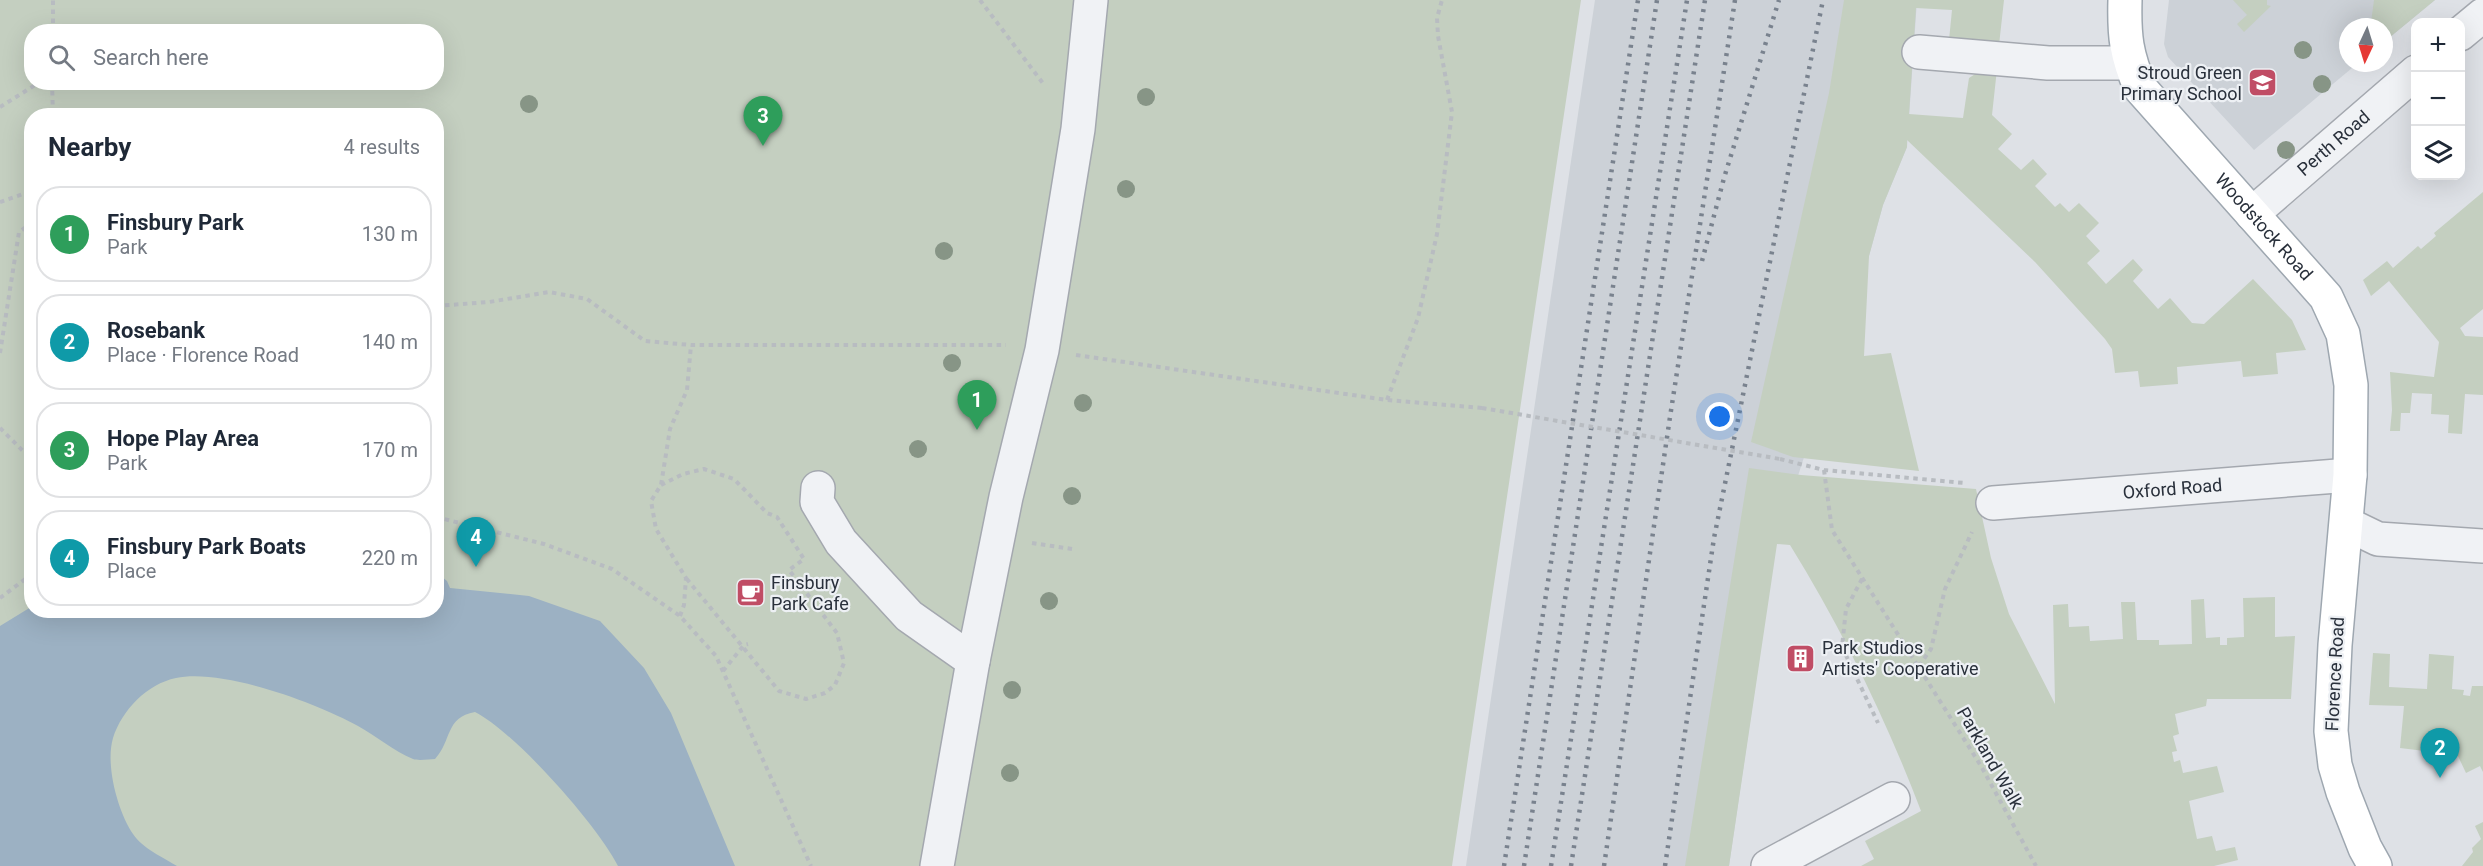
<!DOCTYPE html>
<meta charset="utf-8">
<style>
body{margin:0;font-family:Roboto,sans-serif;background:#f2f2f3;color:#1f2937}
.controls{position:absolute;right:18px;top:18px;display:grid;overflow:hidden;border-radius:12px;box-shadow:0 6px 24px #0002}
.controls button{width:54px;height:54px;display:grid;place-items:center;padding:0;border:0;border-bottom:2px solid #e0e1e3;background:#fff;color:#1f2937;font:30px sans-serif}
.compass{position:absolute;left:2339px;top:18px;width:54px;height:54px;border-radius:50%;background:#fff;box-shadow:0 6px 24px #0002;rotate:184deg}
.you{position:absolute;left:1720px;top:417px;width:21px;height:21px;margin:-15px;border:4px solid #fff;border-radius:50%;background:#1a73e8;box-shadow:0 0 0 9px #1a73e833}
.badge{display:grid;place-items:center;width:39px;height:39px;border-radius:50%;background:#db2777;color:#fff;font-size:20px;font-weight:700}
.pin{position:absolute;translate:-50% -50px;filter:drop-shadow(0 2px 3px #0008)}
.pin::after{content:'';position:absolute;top:32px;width:21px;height:18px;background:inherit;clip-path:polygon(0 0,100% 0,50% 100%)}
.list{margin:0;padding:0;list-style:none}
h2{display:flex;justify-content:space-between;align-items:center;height:78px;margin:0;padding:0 24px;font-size:26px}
h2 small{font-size:20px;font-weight:400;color:#747a83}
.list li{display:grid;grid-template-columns:39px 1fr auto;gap:18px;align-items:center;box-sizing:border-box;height:96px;margin:0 12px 12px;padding:0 12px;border:2px solid #e0e1e3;border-radius:24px}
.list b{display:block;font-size:22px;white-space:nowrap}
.list p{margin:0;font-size:20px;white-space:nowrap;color:#747a83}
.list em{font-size:20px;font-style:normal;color:#747a83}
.icon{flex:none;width:33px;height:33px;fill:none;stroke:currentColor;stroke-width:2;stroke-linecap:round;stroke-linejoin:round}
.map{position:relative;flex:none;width:2483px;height:866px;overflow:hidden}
.search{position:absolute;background:#fff;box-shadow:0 6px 24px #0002;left:24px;top:24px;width:420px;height:66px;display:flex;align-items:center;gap:15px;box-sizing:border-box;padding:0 21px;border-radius:24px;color:#747a83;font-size:22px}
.panel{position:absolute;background:#fff;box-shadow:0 6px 24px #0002;left:24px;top:108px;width:420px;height:510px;border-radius:24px}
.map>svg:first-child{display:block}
.built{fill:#ccd1d7}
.green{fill:#c4cfc0;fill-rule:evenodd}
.water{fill:#9cb1c3}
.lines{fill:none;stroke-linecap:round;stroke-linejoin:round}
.minor-casing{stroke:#a4a8af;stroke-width:36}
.major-casing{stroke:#9ea7b0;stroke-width:36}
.path{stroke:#b8bcc1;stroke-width:4;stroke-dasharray:4.5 4.5;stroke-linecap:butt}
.minor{stroke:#f0f2f5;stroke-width:33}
.major{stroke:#fff;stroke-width:33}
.rail{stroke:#79828e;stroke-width:4.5;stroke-dasharray:3 6;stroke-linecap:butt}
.path-bridge{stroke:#b8bcc1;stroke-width:4;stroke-dasharray:4.5 4.5;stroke-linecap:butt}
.tree{fill:#879586}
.labels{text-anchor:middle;stroke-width:4.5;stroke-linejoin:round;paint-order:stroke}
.poi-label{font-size:18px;fill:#29303b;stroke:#edf0f4;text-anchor:start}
.street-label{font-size:18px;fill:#29303b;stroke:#edf0f4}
</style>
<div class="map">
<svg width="2483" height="866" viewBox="0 0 2483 866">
<rect width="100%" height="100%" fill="#dee1e6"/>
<g class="built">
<polygon points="1595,0 1917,0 1907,147 1883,205 1869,256 1776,544 1729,866 1466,866"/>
<polygon points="2169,0 2435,0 2384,42 2384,27 2348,27 2348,63 2358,63 2254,150 2168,57 2164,44"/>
</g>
<g class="green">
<path d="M 0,0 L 1581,0 L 1452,866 L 0,866 ZM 32,32 L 436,32 L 436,82 L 32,82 ZM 32,116 L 436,116 L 436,610 L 32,610 Z"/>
<polygon points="1844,0 2004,0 1999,45 1949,40 1952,10 1916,8 1909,114 1963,118 1969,78 1983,69 1997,69 1992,115 2012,134 1998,149 2021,170 2033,159 2047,174 2035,186 2055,207 2060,203 2069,212 2079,203 2099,223 2086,236 2100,251 2087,263 2106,284 2133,259 2143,270 2133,281 2158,309 2170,298 2192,323 2204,324 2253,279 2292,320 2306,350 2276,353 2278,374 2243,377 2241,361 2177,367 2178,384 2140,387 2138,371 2115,373 2112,349 2105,339 2035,262 1907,140 1907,147 1883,205 1869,256 1864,356 1891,353 1919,471 1793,457 1751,442 1829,93"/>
<polygon points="2233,0 2267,0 2267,5 2271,6 2244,32 2237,24 2247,15"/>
<polygon points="2374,0 2435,0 2384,42 2384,27 2367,27 2371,22"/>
<polygon points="2483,192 2483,309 2460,328 2465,336 2483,337 2483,395 2465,394 2462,434 2448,433 2449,415 2431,414 2432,394 2412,393 2410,413 2401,413 2400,431 2390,431 2392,410 2390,372 2434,377 2439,342 2389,281 2371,296 2363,280 2387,261 2393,268 2418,246 2421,249 2436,236 2434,233"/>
<path d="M 1749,468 L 1801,475 L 1976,489 L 1991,558 L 2009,614 L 2055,704 L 2053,605 L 2068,604 L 2069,627 L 2089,626 L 2090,641 L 2123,639 L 2121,602 L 2135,602 L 2137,640 L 2159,640 L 2159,645 L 2192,644 L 2191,600 L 2204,599 L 2206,638 L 2220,637 L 2220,645 L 2227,645 L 2227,638 L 2244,637 L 2243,598 L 2275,597 L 2275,637 L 2295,636 L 2291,699 L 2207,699 L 2206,706 L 2175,714 L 2179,734 L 2173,736 L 2177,751 L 2172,752 L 2174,762 L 2180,760 L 2183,773 L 2217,766 L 2224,792 L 2189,801 L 2197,839 L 2212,836 L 2216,851 L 2235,847 L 2238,860 L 2214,866 L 1861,866 L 1874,859 L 1865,841 L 1921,811 C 1886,719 1842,629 1790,545 L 1777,544 L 1729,866 L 1685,866 Z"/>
<polygon points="2373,653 2390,654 2389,687 2427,689 2429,654 2454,656 2452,689 2464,690 2463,695 2470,696 2472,686 2483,686 2483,772 2480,766 2466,773 2458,756 2446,762 2441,753 2400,748 2404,706 2369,705"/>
<polygon points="2483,822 2483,866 2462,866 2473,852 2472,848 2481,839 2475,826"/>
</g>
<path class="water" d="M 437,573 L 447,581 L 450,588 L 529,596 L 600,621 L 644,668 L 671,713 L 735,866 L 618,866 C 598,826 515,732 475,712 C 445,717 452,741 435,759 C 429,759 419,761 413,759 C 394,751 376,736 358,726 C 317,703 222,668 176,678 C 147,684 122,710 113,738 C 105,765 118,812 133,834 C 142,848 164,858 177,866 L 0,866 L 0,626 L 31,607 L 32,610 L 436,610 Z"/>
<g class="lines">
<defs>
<g id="minor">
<polyline points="2460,34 2483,15"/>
<polyline points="1919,52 2048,63 2130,63"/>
<path id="s1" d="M 2252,214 L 2416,72"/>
<polyline points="818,488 817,502 841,542 909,616 973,661"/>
<path id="s2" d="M 1993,503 L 2350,475"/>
<polyline points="2347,524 2378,539 2483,546"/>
<polyline points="937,866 973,661 1006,497 1042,350 1078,129 1091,0"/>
<polyline points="1768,866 1893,799"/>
</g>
<g id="major">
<path id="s3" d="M 2125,0 C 2124,36 2126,55 2141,89 L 2326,297 L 2343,334 L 2351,385 L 2350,475 L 2335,645 L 2331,731 L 2335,765 L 2343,792 L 2365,848 L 2375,866"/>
</g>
</defs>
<use href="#minor" class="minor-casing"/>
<use href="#major" class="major-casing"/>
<g class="path">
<polyline points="980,0 1045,86"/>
<polyline points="53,32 53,0"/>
<polyline points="52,82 53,116"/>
<polyline points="0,107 40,82"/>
<polyline points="0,202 32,191"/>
<polyline points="436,306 489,302 549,292 587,299 645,341 691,345 1006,345"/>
<polyline points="0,353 19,232 32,223"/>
<polyline points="1076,355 1387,400 1482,408"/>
<polyline points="1387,400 1418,318 1437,234 1452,112 1438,36 1437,18 1442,0"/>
<polyline points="0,428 32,460"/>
<polyline points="1780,459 1824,470 1964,483"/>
<polyline points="1824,470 1832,530 1981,766 2036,866"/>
<polyline points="661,485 683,474 704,469 734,479 767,513 777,517 804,559 789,570 837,633 844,663 835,685 825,693 806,699 779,691 686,578"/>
<polyline points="436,517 544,544 612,569 680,616 716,656 811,866"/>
<polyline points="1032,543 1072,549"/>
<polyline points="1862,579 1846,609 1842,647 1878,723"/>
<polyline points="0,598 32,574"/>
<polyline points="680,616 684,605 686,578 656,529 651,501 661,485 670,429 687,390 691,345"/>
<polyline points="1919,666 1931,649 1945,589 1972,532"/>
<polyline points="723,671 744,645 748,644"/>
</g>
<use href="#minor" class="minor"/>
<use href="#major" class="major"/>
<g class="rail">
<polyline points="1702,261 1724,178 1779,0"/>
<polyline points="1504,866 1638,0"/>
<polyline points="1524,866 1657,0"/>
<polyline points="1551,866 1687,0"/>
<polyline points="1571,866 1705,0"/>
<polyline points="1604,866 1670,417 1735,0"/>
<polyline points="1665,866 1714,538 1823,0"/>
</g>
<polyline class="path-bridge" points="1482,408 1780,459"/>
</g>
<g class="tree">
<circle cx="2303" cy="50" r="9"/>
<circle cx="2322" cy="84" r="9"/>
<circle cx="1146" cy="97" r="9"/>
<circle cx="529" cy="104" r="9"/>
<circle cx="2286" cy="150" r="9"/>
<circle cx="1126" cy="189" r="9"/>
<circle cx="944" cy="251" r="9"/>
<circle cx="952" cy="363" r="9"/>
<circle cx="1083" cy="403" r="9"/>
<circle cx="918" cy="449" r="9"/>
<circle cx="1072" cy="496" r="9"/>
<circle cx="1049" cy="601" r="9"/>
<circle cx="1012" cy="690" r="9"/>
<circle cx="1010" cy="773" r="9"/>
</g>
<defs>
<symbol id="school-square" viewBox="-11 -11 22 22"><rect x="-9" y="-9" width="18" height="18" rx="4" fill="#c04d65" stroke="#edf0f4"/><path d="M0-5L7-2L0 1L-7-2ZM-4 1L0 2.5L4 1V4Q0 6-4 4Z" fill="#fff"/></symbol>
<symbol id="cafe-square" viewBox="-11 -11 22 22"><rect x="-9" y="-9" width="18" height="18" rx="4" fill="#c04d65" stroke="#edf0f4"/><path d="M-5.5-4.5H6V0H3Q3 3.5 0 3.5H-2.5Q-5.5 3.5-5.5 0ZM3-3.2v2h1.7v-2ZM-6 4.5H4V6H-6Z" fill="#fff"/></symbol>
<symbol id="building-square" viewBox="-11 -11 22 22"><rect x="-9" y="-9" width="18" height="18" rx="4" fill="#c04d65" stroke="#edf0f4"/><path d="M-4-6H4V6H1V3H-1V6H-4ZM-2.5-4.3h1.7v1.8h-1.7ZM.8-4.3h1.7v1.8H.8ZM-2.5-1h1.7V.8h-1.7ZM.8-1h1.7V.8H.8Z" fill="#fff"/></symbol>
</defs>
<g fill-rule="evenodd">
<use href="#school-square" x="2246" y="66" width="33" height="33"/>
<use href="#cafe-square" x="734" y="576" width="33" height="33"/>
<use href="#building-square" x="1784" y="642" width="33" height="33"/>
</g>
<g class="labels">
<g class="poi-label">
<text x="2242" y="79" text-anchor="end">Stroud Green<tspan x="2242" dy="21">Primary School</tspan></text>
<text x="771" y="589">Finsbury<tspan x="771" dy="21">Park Cafe</tspan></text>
<text x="1822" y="654">Park Studios<tspan x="1822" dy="21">Artists' Cooperative</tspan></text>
</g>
<g class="street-label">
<text dy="6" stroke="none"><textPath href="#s1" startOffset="108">Perth Road</textPath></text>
<text dy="6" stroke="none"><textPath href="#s3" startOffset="276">Woodstock Road</textPath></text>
<text dy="6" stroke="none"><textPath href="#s2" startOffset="180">Oxford Road</textPath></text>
<text transform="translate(2335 674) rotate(-87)" y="6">Florence Road</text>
<text transform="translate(1990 758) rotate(60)" y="6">Parkland Walk</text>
</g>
</g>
</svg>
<div class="controls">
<button>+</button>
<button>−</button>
<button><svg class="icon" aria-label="layers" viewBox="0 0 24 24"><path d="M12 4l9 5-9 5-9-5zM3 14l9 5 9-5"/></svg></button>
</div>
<svg class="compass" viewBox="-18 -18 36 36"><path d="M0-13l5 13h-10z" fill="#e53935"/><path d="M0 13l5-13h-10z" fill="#747a83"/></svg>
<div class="you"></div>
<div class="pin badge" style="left:977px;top:430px;background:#2e9e5b">1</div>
<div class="pin badge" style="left:2440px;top:778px;background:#0f9aa8">2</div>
<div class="pin badge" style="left:763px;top:146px;background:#2e9e5b">3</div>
<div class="pin badge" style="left:476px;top:567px;background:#0f9aa8">4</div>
<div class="search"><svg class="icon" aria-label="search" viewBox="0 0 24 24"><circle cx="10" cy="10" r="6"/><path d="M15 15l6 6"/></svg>Search here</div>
<section class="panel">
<h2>Nearby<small>4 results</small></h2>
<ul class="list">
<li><span class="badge" style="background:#2e9e5b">1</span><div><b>Finsbury Park</b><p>Park</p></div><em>130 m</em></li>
<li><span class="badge" style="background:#0f9aa8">2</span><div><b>Rosebank</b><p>Place · Florence Road</p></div><em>140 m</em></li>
<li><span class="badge" style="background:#2e9e5b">3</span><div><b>Hope Play Area</b><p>Park</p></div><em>170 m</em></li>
<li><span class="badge" style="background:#0f9aa8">4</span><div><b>Finsbury Park Boats</b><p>Place</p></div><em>220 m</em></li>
</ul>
</section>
</div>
